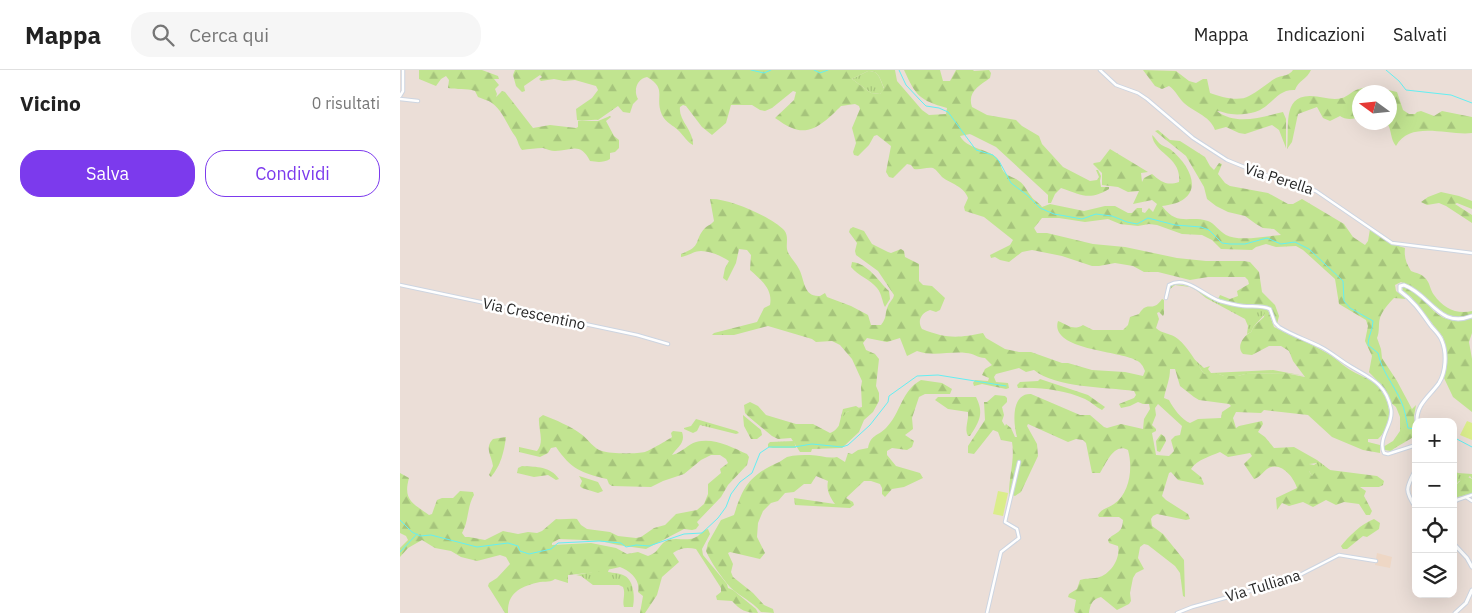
<!DOCTYPE html>
<html lang="it">
<meta charset="utf-8">
<style>
body{margin:0;font-family:"IBM Plex Sans",sans-serif;background:#f6f6f6;color:#222}
.controls{position:absolute;right:15px;bottom:15px;display:grid;overflow:hidden;border-radius:10px;box-shadow:0 5px 20px #0002}
.controls button{width:45px;height:45px;display:grid;place-items:center;padding:0;border:0;border-bottom:1px solid #e0e0e0;background:#fff;color:#222;font:25px sans-serif}
.compass{position:absolute;left:952px;top:15px;width:45px;height:45px;border-radius:50%;background:#fff;box-shadow:0 5px 20px #0002;rotate:285deg}
.list{margin:0;padding:0;list-style:none}
h2{display:flex;justify-content:space-between;align-items:center;height:65px;margin:0;padding:0 20px;font-size:21px}
h2 small{font-size:16px;font-weight:400;color:#767676}
.actions{display:flex;gap:10px;padding:15px 20px}
.actions a{flex:1;padding:11px 0;border:1px solid #7c3aed;border-radius:20px;text-align:center;font-size:18px;color:#7c3aed}
.actions .main{background:#7c3aed;color:#fff}
.icon{flex:none;width:28px;height:28px;fill:none;stroke:currentColor;stroke-width:2;stroke-linecap:round;stroke-linejoin:round}
.map{position:relative;flex:none;width:1072px;height:543px;overflow:hidden}
header{display:flex;align-items:center;gap:30px;box-sizing:border-box;height:70px;padding:0 25px;background:#fff;border-bottom:1px solid #e0e0e0}
header strong{font-size:24px}
nav{display:flex;gap:28px;margin-inline-start:auto;font-size:18px}
.search{width:350px;height:45px;background:#f6f6f6;display:flex;align-items:center;gap:12px;box-sizing:border-box;padding:0 18px;border-radius:20px;color:#767676;font-size:19px}
main{display:flex}
aside{flex:1;background:#fff}
.map>svg:first-child{display:block}
.education{fill:#eed7c5}
.grass{fill:url(#grass-tufts)}
.forest{fill:url(#forest-firs);fill-rule:evenodd}
.pitch{fill:#daed8b}
.lines{fill:none;stroke-linecap:round;stroke-linejoin:round}
.stream{stroke:#64eff3;stroke-width:1}
.minor-casing{stroke:#cdd5e1;stroke-width:4.5}
.tertiary-casing{stroke:#cdd5e1;stroke-width:5}
.minor{stroke:#fff;stroke-width:2.5}
.tertiary{stroke:#fff;stroke-width:3}
.labels{text-anchor:middle;stroke-width:5;stroke-linejoin:round;paint-order:stroke}
.street-label{font-size:15px;fill:#272727;stroke:#fff}
</style>
<header>
<strong>Mappa</strong>
<div class="search"><svg class="icon" aria-label="search" viewBox="0 0 24 24"><circle cx="10" cy="10" r="6"/><path d="M15 15l6 6"/></svg>Cerca qui</div>
<nav><a>Mappa</a><a>Indicazioni</a><a>Salvati</a></nav>
</header>
<main>
<aside>
<h2>Vicino<small>0 risultati</small></h2>
<ul class="list">
</ul>
<div class="actions"><a class="main">Salva</a><a>Condividi</a></div>
</aside>
<div class="map">
<svg width="1072" height="543" viewBox="0 0 1072 543">
<defs>
<pattern id="grass-tufts" width="24" height="20" patternUnits="userSpaceOnUse" patternTransform="scale(1.25)"><rect width="24" height="20" fill="#c1e490"/><path d="M3 7l-1-3M5 7V3M7 7l1-3M15 17l-1-3M17 17v-4M19 17l1-3" fill="none" stroke="#a6c47c"/></pattern>
<pattern id="forest-firs" width="22" height="20" patternUnits="userSpaceOnUse" patternTransform="scale(1.25)"><rect width="22" height="20" fill="#c1e490"/><path d="M5 1l3.5 6h-7zM16 11l3.5 6h-7z" fill="#a6c47c"/></pattern>
</defs>
<rect width="100%" height="100%" fill="#ebded7"/>
<polygon class="education" points="977,483 992,487 990,498 975,495"/>
<g class="grass">
<path d="M 468,1 C 479,0 480,9 484,19 L 480,24 L 471,23 L 452,9 Z"/>
<polygon points="775,214 795,217 819,231 865,239 866,243 854,256 851,262 847,264 848,256 845,249 806,228 796,220 790,217 775,215 770,219 768,226 770,216"/>
<polygon points="794,289 804,298 810,296 808,299 811,303 873,300 905,306 885,303 845,304 838,306 824,306 819,304 804,304"/>
<polygon points="456,336 459,338 447,342 442,354 439,355 443,339"/>
<polygon points="296,349 337,361 339,363 336,364 300,355 297,361 293,363 284,359 284,358 291,356"/>
<polygon points="394,371 396,378 373,378 368,377 368,374 370,372"/>
<polygon points="917,390 930,400 912,406 909,401 909,394 914,395 917,393"/>
<polygon points="1053,400 1058,403 1072,404 1072,409 1070,406 1065,410 1059,411 1053,418"/>
<path d="M 209,499 L 208,502 C 214,503 220,503 225,506 C 234,511 235,528 233,537 L 224,537 C 222,530 226,524 223,517 L 219,515 L 193,515 L 181,506 L 176,505 Z"/>
</g>
<g class="forest">
<path d="M 19,0 L 82,0 L 98,6 L 99,9 L 94,9 L 99,15 L 95,19 L 97,24 L 96,27 L 102,21 L 105,22 L 133,58 L 150,55 L 176,58 L 178,57 L 178,51 L 198,51 L 210,46 L 211,47 L 206,51 L 214,66 L 219,70 L 219,78 L 215,82 L 210,83 L 210,89 C 203,93 197,92 190,91 C 180,71 171,81 155,81 C 151,81 147,79 143,78 C 136,78 129,79 122,80 C 118,75 118,70 115,66 C 108,57 103,41 92,33 C 88,30 82,29 78,27 L 75,21 C 66,18 57,20 48,18 L 49,10 L 46,6 L 41,9 L 36,16 L 19,9 Z"/>
<path d="M 115,0 L 495,0 L 497,11 L 522,40 L 529,45 L 546,44 L 547,38 C 519,30 516,26 504,0 L 540,0 L 543,11 L 550,11 L 556,0 L 573,0 L 574,1 L 589,0 L 591,3 L 590,8 C 579,16 567,22 572,37 L 587,45 L 616,50 L 622,56 L 639,66 L 642,74 L 663,97 L 690,111 L 697,110 L 699,107 L 696,100 L 698,100 L 701,106 L 700,111 L 701,117 L 709,117 L 709,119 C 689,131 682,125 661,118 L 655,124 L 651,133 L 648,133 L 648,125 L 596,77 L 570,64 L 560,66 C 567,79 585,78 596,87 C 602,92 600,99 605,103 C 609,106 612,107 616,109 C 625,114 625,119 631,126 C 634,131 639,132 642,137 L 650,134 L 684,141 L 705,136 L 715,136 L 728,143 L 732,143 L 737,138 L 742,138 L 742,142 L 745,143 L 749,138 L 753,142 L 757,134 L 752,130 L 733,134 L 739,121 L 728,122 L 718,117 L 702,115 L 702,103 L 693,94 L 694,93 L 700,92 L 710,79 L 748,102 L 741,103 L 742,112 L 744,108 L 752,104 C 761,112 767,116 779,112 C 782,87 754,84 752,65 C 755,67 756,70 759,73 C 762,76 767,77 770,79 C 796,100 805,132 762,136 C 778,157 788,145 808,151 C 814,153 820,162 826,165 C 838,172 867,166 881,165 L 874,159 L 863,158 L 856,154 L 845,146 L 828,142 L 816,136 L 807,129 L 804,117 L 786,86 L 755,61 L 758,60 L 770,70 L 780,71 L 805,87 L 810,96 L 814,100 L 819,93 L 822,94 L 818,104 L 825,113 L 830,116 L 868,123 L 888,134 L 893,134 L 902,129 L 944,154 L 953,167 L 965,175 L 968,171 L 970,159 L 995,175 L 1005,178 C 1004,187 1006,193 1011,201 C 1016,203 1022,204 1025,208 C 1030,212 1030,220 1034,225 C 1043,238 1057,245 1072,241 L 1072,244 L 1056,249 L 1047,245 L 1012,217 L 1001,212 L 995,215 L 996,221 L 1006,229 L 994,228 C 989,233 982,241 980,248 C 978,255 980,261 977,268 L 981,279 L 982,288 L 997,311 L 1012,339 L 1016,335 L 1014,346 L 1016,364 C 1010,371 999,374 991,381 L 985,380 L 983,377 L 993,371 L 1000,361 L 1000,347 L 996,337 L 990,332 L 984,318 L 969,302 L 972,286 L 965,271 L 968,256 L 966,250 L 939,234 L 935,209 L 903,180 L 896,176 L 876,177 L 866,174 L 856,177 L 852,180 L 821,179 L 812,170 L 802,165 L 782,164 L 757,155 L 749,154 L 738,156 L 720,154 L 708,149 L 685,152 L 659,148 L 642,148 L 634,158 L 637,163 L 647,163 L 693,174 L 725,177 L 777,188 L 806,191 L 844,191 L 850,192 L 859,202 L 862,222 L 875,235 L 879,246 L 877,254 L 869,237 C 860,234 851,236 841,235 C 833,234 825,231 818,229 L 820,225 L 830,229 L 838,226 L 837,221 L 849,214 L 848,210 L 845,207 L 808,207 L 790,210 L 758,202 L 744,202 L 733,196 L 715,193 L 699,196 L 692,196 L 662,186 L 632,180 L 622,182 L 609,192 L 600,190 L 595,187 L 591,188 L 590,185 L 610,175 L 613,170 L 584,147 L 565,141 L 564,137 L 568,128 C 564,116 551,114 542,107 C 539,104 537,100 533,98 C 526,97 521,100 514,99 L 511,95 L 507,94 L 493,108 L 489,107 L 486,102 L 491,76 L 477,65 L 474,66 L 469,75 L 458,86 L 454,85 L 453,82 L 456,73 L 452,58 L 460,39 L 459,36 L 455,34 L 441,36 C 429,48 412,67 392,58 C 386,56 380,51 375,48 L 394,30 L 396,22 L 393,21 L 372,38 L 365,41 L 360,40 L 352,35 L 331,35 L 326,53 L 312,65 L 302,57 L 286,36 L 283,35 L 280,37 C 278,50 294,61 293,75 C 287,72 284,66 279,61 C 273,55 266,53 262,45 C 254,27 268,19 247,7 C 237,9 233,20 238,29 L 233,34 L 230,43 L 223,42 L 218,36 L 198,50 C 191,49 183,52 177,50 L 176,39 L 192,28 L 198,20 L 196,16 L 175,10 L 164,11 L 154,9 L 141,11 L 139,9 L 142,7 L 140,5 L 124,16 L 125,21 L 122,22 L 116,16 L 113,5 ZM 468,1 C 479,0 480,9 484,18 L 480,24 L 471,23 L 452,9 Z"/>
<path d="M 743,0 L 776,1 L 789,11 L 796,13 L 803,9 L 807,9 L 810,23 C 821,27 839,32 849,26 C 859,21 867,13 876,8 C 883,5 889,6 893,0 L 911,0 C 907,9 898,11 895,20 C 876,19 872,37 855,42 C 848,44 838,45 831,44 C 826,44 822,41 817,41 C 836,56 861,47 883,42 L 886,49 L 886,78 L 879,60 L 872,55 L 845,64 L 839,63 L 826,57 L 815,60 C 810,45 792,42 782,31 C 777,25 775,20 769,16 L 762,19 L 755,16 Z"/>
<path d="M 971,16 L 997,22 L 1003,40 L 1009,44 L 1015,44 L 1017,42 L 1021,41 L 1034,46 L 1042,41 L 1072,47 L 1072,63 C 1048,66 1010,50 996,76 C 990,69 992,60 987,53 L 989,52 L 989,22 L 959,22 L 959,46 C 955,50 945,50 940,46 L 930,51 L 923,48 L 917,37 L 898,44 L 892,72 L 887,79 C 890,59 881,25 911,26 C 921,26 932,31 942,28 C 947,27 951,22 956,20 C 961,18 966,17 971,16 Z"/>
<polygon points="1041,122 1059,126 1072,131 1072,139 1057,133 1055,134 1072,145 1072,153 1046,136 1039,133 1027,135 1021,132 1028,127"/>
<path d="M 310,129 C 329,128 371,147 384,160 C 389,166 386,173 387,179 C 388,186 396,192 399,199 C 405,210 403,227 420,226 L 425,223 L 427,227 L 451,236 L 468,245 L 471,255 L 481,255 C 488,246 484,244 488,236 C 490,231 493,230 494,225 L 478,201 L 456,185 L 455,181 L 457,173 L 449,162 L 450,159 L 453,157 L 464,161 L 472,174 L 488,182 L 491,183 L 501,179 L 504,181 L 505,187 L 519,194 L 519,211 L 523,215 L 532,216 L 545,228 L 540,240 L 536,242 L 530,240 C 521,243 517,251 522,259 C 547,269 558,268 583,263 L 586,268 L 605,279 L 619,282 L 631,282 L 662,293 L 668,293 L 692,300 L 725,302 L 743,306 L 745,301 C 743,296 741,292 735,290 C 720,281 649,280 658,251 C 668,255 673,261 683,255 L 693,260 L 723,260 L 728,255 L 730,247 L 739,244 C 748,229 752,244 762,229 L 764,230 L 764,244 L 763,246 L 759,242 L 757,243 L 759,249 L 756,258 C 762,264 771,263 778,269 C 788,277 796,292 804,304 L 819,304 L 824,306 L 838,306 L 845,304 L 885,303 L 905,307 L 893,291 L 889,281 L 881,276 L 869,276 L 852,285 L 843,284 C 836,277 843,266 851,262 L 854,256 L 864,247 L 865,239 L 868,240 L 874,257 C 892,266 910,273 927,283 C 936,288 943,296 952,301 C 960,306 969,308 976,314 C 992,329 994,354 978,369 L 968,369 L 968,372 L 980,375 L 980,383 L 963,380 L 932,367 L 908,345 L 864,340 L 861,343 L 836,342 L 833,348 L 836,358 L 839,356 L 862,351 L 863,354 L 858,362 L 865,367 L 874,378 L 894,377 L 917,390 L 917,393 L 909,394 L 909,401 L 912,406 L 917,400 L 924,397 L 930,400 L 977,406 L 984,411 L 983,415 L 979,417 L 960,417 L 966,421 L 964,426 L 972,441 L 970,445 L 966,445 L 959,434 L 944,432 L 936,435 L 926,430 L 913,437 L 903,432 L 889,436 L 882,433 L 877,440 L 876,428 L 897,418 C 894,407 880,390 867,399 C 862,403 860,407 854,409 L 844,394 L 852,386 L 850,383 L 828,387 L 820,382 C 809,387 798,389 791,399 L 801,407 L 804,414 L 803,415 L 778,410 L 771,402 L 769,403 L 762,426 L 766,430 L 788,444 L 790,449 L 786,450 L 757,444 L 753,446 L 751,449 L 752,456 L 763,464 L 784,490 L 785,527 L 783,526 L 780,503 L 775,496 L 748,475 L 744,474 L 740,477 L 738,488 L 744,499 L 736,503 L 733,508 L 730,523 L 731,531 L 729,534 L 717,540 L 701,527 C 692,529 690,535 689,543 L 676,543 L 674,541 L 676,530 L 668,527 L 669,524 L 677,519 L 680,510 C 686,508 689,509 695,508 C 709,507 721,489 718,476 L 709,473 L 708,470 C 715,461 722,465 723,450 L 719,447 L 699,447 L 698,445 C 701,439 708,438 714,434 C 730,423 733,398 728,380 C 714,372 706,394 700,403 L 692,403 L 686,373 L 683,370 L 676,369 L 668,372 L 628,354 L 627,356 L 637,374 L 638,386 L 621,422 L 615,426 L 609,424 C 609,406 615,389 612,372 L 601,370 L 598,362 L 593,360 L 574,384 L 568,383 L 568,376 L 585,350 L 584,332 L 587,332 L 595,325 L 605,326 L 607,328 L 607,332 L 602,337 L 604,345 L 602,351 L 605,356 L 606,354 L 611,358 L 615,367 L 617,367 C 613,353 611,323 631,324 L 680,345 L 690,345 L 704,357 L 707,358 L 721,354 L 743,359 L 744,349 L 750,339 L 749,334 L 743,334 L 738,332 L 730,336 L 721,338 L 719,334 L 734,328 L 736,325 L 734,321 C 705,317 656,318 634,300 L 626,302 L 619,298 L 596,304 L 594,307 L 596,312 L 608,313 L 609,318 L 606,319 L 582,314 L 574,316 L 573,313 L 575,310 L 588,311 L 589,308 L 582,305 L 585,299 L 592,295 L 585,288 C 578,288 573,283 566,283 C 550,281 533,287 517,281 L 507,286 L 500,268 L 487,272 L 467,268 L 463,273 L 466,280 L 475,284 L 479,289 L 476,316 L 479,323 L 479,331 L 473,342 L 464,350 L 459,362 L 442,378 L 412,379 L 411,382 L 400,382 L 391,368 L 378,369 L 372,366 L 349,347 L 345,343 L 344,335 L 350,332 L 358,336 L 366,345 L 396,354 L 413,354 L 430,363 C 441,359 440,349 446,343 C 449,340 457,338 462,337 L 461,317 L 462,311 L 452,289 L 440,275 L 432,271 L 416,272 L 412,269 L 368,256 L 334,265 L 312,265 L 314,263 L 357,252 L 364,238 L 370,235 C 373,219 361,210 350,200 L 351,185 L 347,180 L 339,179 L 336,193 L 327,211 L 323,208 L 325,198 L 329,191 C 321,186 311,181 301,181 C 294,181 288,186 281,187 L 281,184 C 303,176 293,171 305,158 C 308,155 311,155 314,151 ZM 770,299 L 775,299 L 780,316 L 794,327 L 799,330 L 829,334 L 831,336 L 822,342 L 821,348 L 798,349 L 790,353 C 782,350 773,338 769,330 L 764,328 C 766,317 770,310 770,299 ZM 758,334 L 782,356 L 780,365 L 775,366 L 771,370 L 774,381 L 769,386 L 756,385 L 752,363 L 756,361 L 756,359 L 752,355 L 756,345 L 755,338 Z"/>
<path d="M 452,192 C 469,194 477,210 489,221 L 490,229 L 485,237 C 482,232 482,224 477,218 C 470,209 458,206 451,197 Z"/>
<path d="M 1002,216 C 1029,218 1028,261 1072,248 L 1072,263 L 1069,272 L 1072,289 L 1072,342 L 1053,327 L 1044,308 L 1046,292 L 1043,267 L 1011,227 L 1003,221 Z"/>
<path d="M 640,309 L 688,325 L 705,337 L 702,340 C 696,337 691,332 685,329 C 664,320 641,317 618,318 L 617,315 L 620,312 L 638,311 Z"/>
<path d="M 521,310 L 542,313 L 552,319 L 550,324 L 525,324 L 519,327 L 512,348 L 513,359 L 505,365 L 514,371 L 512,377 L 507,380 L 492,378 L 487,381 L 487,385 L 496,396 L 520,403 L 523,408 L 504,417 L 492,419 L 485,427 L 482,424 L 482,418 L 480,414 L 471,411 L 464,411 L 446,428 L 453,432 L 454,435 L 450,438 L 395,435 L 394,428 L 435,434 C 430,427 426,420 428,411 L 416,406 L 411,414 L 404,414 L 394,422 L 385,423 L 378,431 L 371,433 L 363,441 L 358,453 L 357,467 L 365,483 L 360,489 L 330,482 L 328,483 L 333,494 L 331,502 L 333,507 L 353,523 L 364,535 L 373,539 L 374,543 L 361,542 C 352,531 339,526 330,517 C 322,508 310,491 306,481 L 308,473 L 321,450 L 334,445 C 343,417 349,406 377,393 C 380,392 383,389 387,387 C 394,385 403,385 410,385 C 420,385 428,389 437,387 L 445,392 L 448,383 L 452,384 L 458,380 L 468,378 C 471,364 477,367 486,358 C 501,343 501,321 521,310 Z"/>
<path d="M 538,327 L 576,327 C 584,343 580,351 570,366 L 568,366 C 564,359 569,350 568,342 L 548,339 L 535,330 Z"/>
<path d="M 143,345 C 156,350 170,356 181,364 C 188,369 194,379 202,381 C 210,384 237,384 245,382 C 250,380 268,370 272,367 L 271,363 L 273,361 L 282,362 C 286,373 277,377 272,385 C 283,382 288,374 296,372 C 313,367 332,377 347,384 L 349,387 L 347,395 L 328,415 L 321,427 L 297,452 L 299,455 L 296,459 L 292,460 L 284,459 L 246,479 L 218,475 L 200,471 L 184,470 L 159,469 L 152,473 L 152,475 L 191,473 L 216,478 L 227,484 L 238,482 L 248,486 C 257,483 257,479 263,473 C 273,465 284,472 294,468 C 300,466 302,460 308,459 L 310,464 L 302,479 L 303,485 L 327,514 L 328,518 L 333,520 L 356,539 L 358,543 C 346,543 340,540 332,531 L 317,530 L 316,526 L 321,522 L 321,518 L 296,479 C 287,477 280,478 273,483 L 279,492 L 262,507 L 257,525 L 245,543 L 240,543 L 243,526 L 238,522 C 241,510 230,501 220,497 L 198,502 L 168,505 L 168,513 L 155,509 C 150,513 146,511 140,512 C 121,516 107,523 108,543 L 105,543 L 88,516 L 89,513 L 97,508 L 110,494 L 106,487 L 100,485 L 77,491 L 61,487 L 51,481 L 35,478 L 22,470 L 8,478 L 0,487 L 0,478 L 8,470 L 6,466 L 0,463 L 0,403 L 9,408 C 3,430 12,433 29,445 L 32,444 L 37,430 L 42,428 L 53,428 L 60,421 L 73,422 L 74,425 C 67,436 69,451 62,463 L 65,467 L 69,467 L 85,470 L 103,461 L 118,464 L 128,462 L 137,463 L 142,461 L 156,449 C 163,450 170,448 177,449 L 181,455 L 187,459 L 210,462 L 218,466 L 236,468 L 241,467 L 254,458 L 265,455 L 276,444 L 297,440 L 304,434 L 308,424 L 308,414 L 321,403 L 320,399 L 328,393 L 326,389 L 320,385 L 311,385 L 301,390 L 284,404 L 263,411 L 251,417 L 212,416 L 209,414 L 207,409 C 181,403 171,399 156,377 L 151,378 L 148,383 L 140,387 L 119,382 L 119,377 L 137,381 C 145,372 138,359 139,348 Z"/>
<polygon points="343,345 361,360 362,365 357,369 351,369 344,356"/>
<polygon points="761,364 765,367 766,371 760,382 757,381 756,371"/>
<path d="M 106,367 C 104,382 101,395 91,407 L 89,405 L 93,396 C 92,386 84,378 93,369 Z"/>
<path d="M 122,396 C 137,397 150,396 159,409 L 156,410 L 148,405 L 134,407 L 117,403 L 118,398 Z"/>
<polygon points="179,406 198,412 203,421 198,423 182,418 180,416 182,411"/>
<polygon points="1066,406 1072,409 1072,424 1053,428 1053,418 1062,409 1065,410"/>
<path d="M 974,449 L 980,453 L 979,459 L 967,467 L 963,466 L 947,479 L 943,479 L 941,476 C 949,466 961,454 974,449 Z"/>
</g>
<g class="pitch">
<polygon points="1067,351 1072,353 1072,370 1060,365"/>
<polygon points="598,421 608,423 603,446 593,444"/>
</g>
<g class="lines">
<g class="stream">
<polyline points="351,0 364,3 371,0"/>
<polyline points="414,0 420,3 428,0"/>
<path d="M 499,0 L 506,15 L 521,31 L 526,36 L 539,38 L 548,42 L 576,80 L 593,85 L 599,91 L 611,113 L 627,125 L 640,138 L 654,144 L 682,149 L 696,144 L 712,146 L 727,152 L 737,154 L 748,148 L 775,155 L 801,157 L 809,160 L 822,173 L 830,174 L 845,174 L 867,168 L 881,174 L 895,172 L 909,179 L 943,211 L 944,231 L 950,238 L 973,251 C 973,260 968,266 968,275 L 978,283 C 981,300 994,315 1001,331 C 1005,339 1006,349 1008,358 L 1016,359"/>
<polyline points="986,0 999,11 1006,20 1051,25 1072,33"/>
<polyline points="1053,367 1072,377"/>
<polyline points="0,450 12,462 20,466 31,465 77,477 108,473 118,476 120,481 129,484 151,479 158,473 199,471 221,473 226,477 236,475 249,476 284,464 302,463 318,448 326,437 331,424 340,412 352,403 360,383 369,377 394,377 412,374 442,377 448,375 470,355 488,332 489,326 517,306 538,305 606,316"/>
<polyline points="0,482 17,464"/>
</g>
<defs>
<g id="minor">
<polyline points="700,0 716,15 738,23 747,29 793,68 827,90 859,103 916,121 992,173 1072,183"/>
<polyline points="0,26 3,21 3,0"/>
<polyline points="0,29 18,31"/>
<polyline points="0,215 237,265 268,274"/>
<path d="M 766,228 L 769,215 C 787,205 804,226 820,231 C 827,233 835,235 843,236 C 852,237 861,235 870,239 L 875,253 L 879,257 C 892,265 907,270 921,277 C 931,282 940,290 950,296 C 970,308 986,313 991,339 C 994,354 977,368 984,383 L 988,384 L 1016,375"/>
<polyline points="1066,427 1072,431"/>
<polyline points="1053,434 1057,430 1072,425"/>
<polyline points="587,543 601,482 619,468 617,459 605,452 619,392"/>
<polyline points="777,543 792,537 890,510 939,485 976,491"/>
</g>
<g id="tertiary">
<path d="M 1017,352 C 1016,334 1030,326 1039,313 C 1046,302 1047,283 1042,271 C 1040,265 1035,261 1031,256 C 1021,242 1014,231 1000,221 L 1000,216 L 1004,215 C 1031,225 1039,259 1072,246"/>
<path d="M 1016,399 C 1006,418 1004,420 1016,438"/>
<polyline points="1053,473 1067,488 1072,497"/>
<polyline points="1055,543 1066,533 1072,520"/>
</g>
</defs>
<use href="#minor" class="minor-casing"/>
<use href="#tertiary" class="tertiary-casing"/>
<use href="#minor" class="minor"/>
<use href="#tertiary" class="tertiary"/>
</g>
<g class="labels">
<g class="street-label">
<text transform="translate(879 109) rotate(18)" y="5">Via Perella</text>
<text transform="translate(134 244) rotate(12)" y="5">Via Crescentino</text>
<text transform="translate(863 516) rotate(-17)" y="5">Via Tulliana</text>
</g>
</g>
</svg>
<div class="controls">
<button>+</button>
<button>−</button>
<button><svg class="icon" aria-label="locate" viewBox="0 0 24 24"><circle cx="12" cy="12" r="6"/><path d="M12 2v4M12 18v4M2 12h4M18 12h4"/></svg></button>
<button><svg class="icon" aria-label="layers" viewBox="0 0 24 24"><path d="M12 4l9 5-9 5-9-5zM3 14l9 5 9-5"/></svg></button>
</div>
<svg class="compass" viewBox="-18 -18 36 36"><path d="M0-13l5 13h-10z" fill="#e53935"/><path d="M0 13l5-13h-10z" fill="#767676"/></svg>
</div>
</main>
